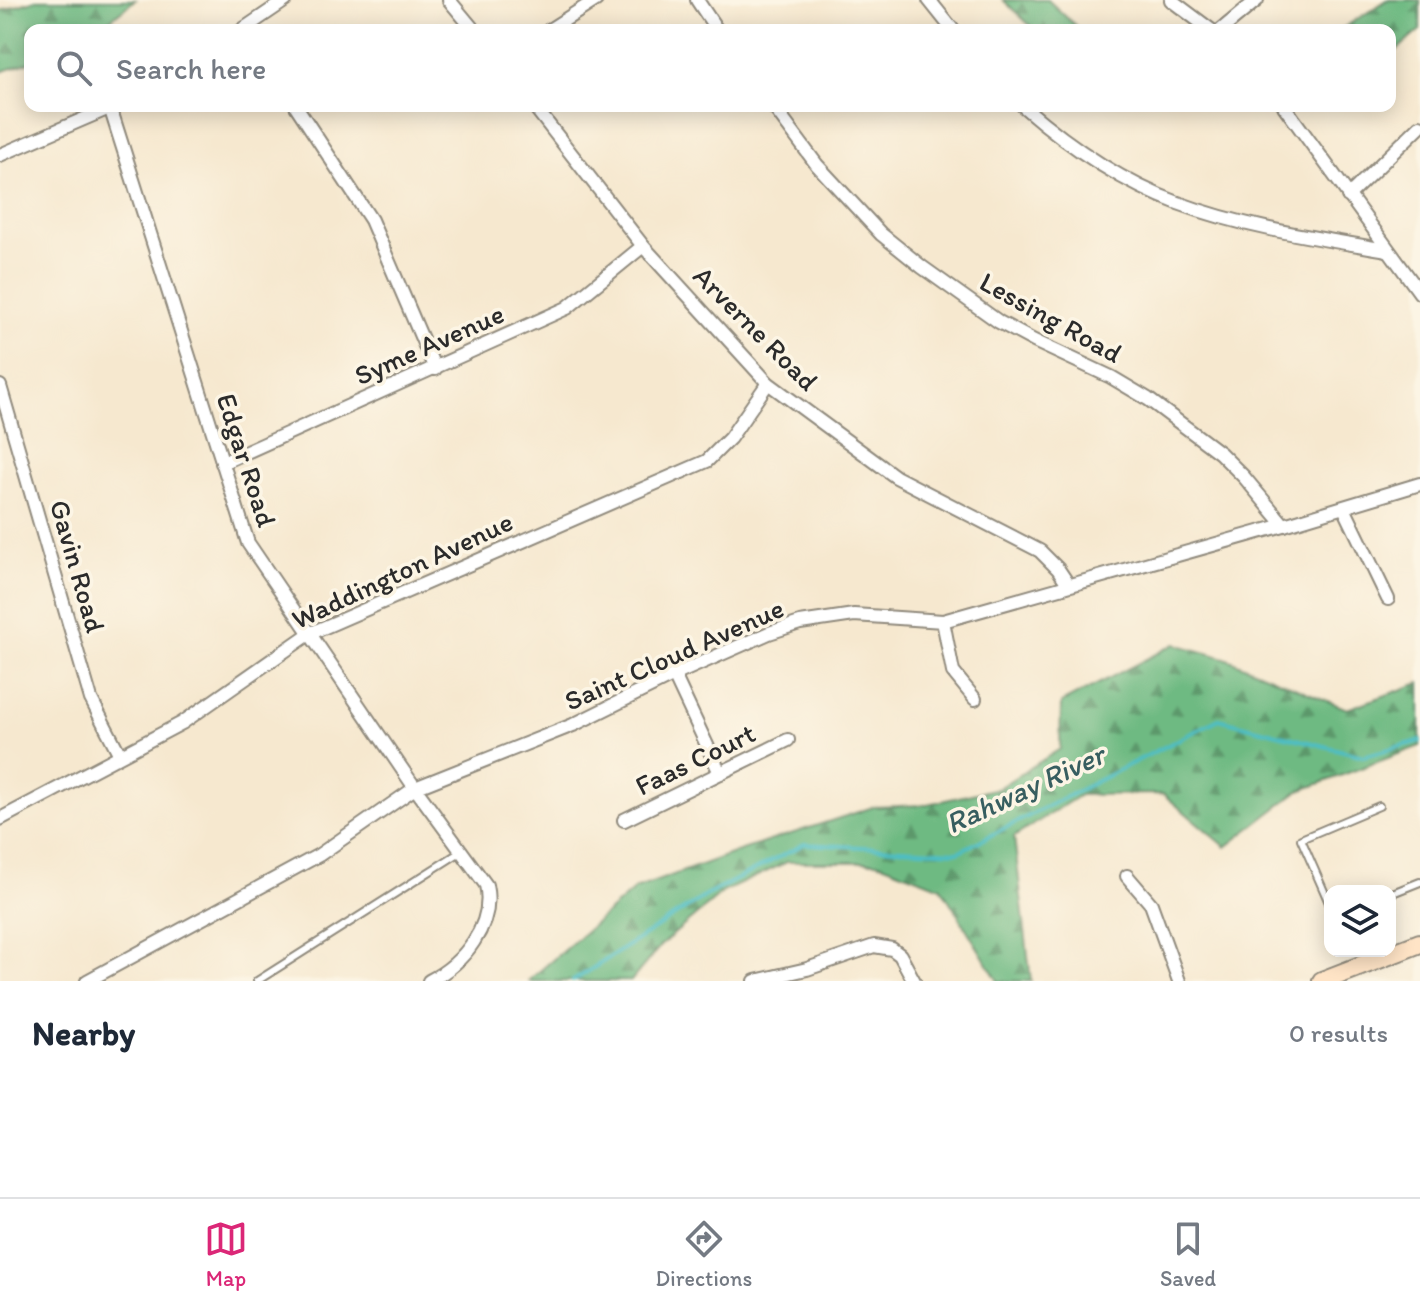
<!DOCTYPE html>
<style>
body{margin:0;font-family:Itim,sans-serif;background:#f6f6f7;color:#1f2937}
.controls{position:absolute;right:24px;bottom:24px;display:grid;overflow:hidden;border-radius:16px;box-shadow:0 4px 20px #0003}
.controls button{width:72px;height:72px;display:grid;place-items:center;padding:0;border:0;border-bottom:2px solid #e0e1e3;background:#fff;color:#1f2937;font:40px sans-serif}
.list{margin:0;padding:0;list-style:none}
h2{display:flex;justify-content:space-between;align-items:center;height:104px;margin:0;padding:0 32px;font-size:34px}
h2 small{font-size:26px;font-weight:400;color:#747a83}
.icon{flex:none;width:44px;height:44px;fill:none;stroke:currentColor;stroke-width:2;stroke-linecap:round;stroke-linejoin:round}
.map{position:relative;flex:none;width:1420px;height:981px;overflow:hidden}
.search{position:absolute;background:#fff;box-shadow:0 4px 20px #0003;left:24px;right:24px;top:24px;height:88px;display:flex;align-items:center;gap:20px;box-sizing:border-box;padding:0 28px;border-radius:16px;color:#747a83;font-size:30px}
.sheet{height:216px;background:#fff}
nav{display:flex;justify-content:space-around;align-items:center;box-sizing:border-box;height:112px;border-top:2px solid #e0e1e3;background:#fff;font-size:22px;color:#747a83}
nav a{display:grid;justify-items:center;gap:4px}
nav .on{color:#db2777}
.map>svg:first-child{display:block}
.forest{fill:url(#forest-firs);stroke:#4c7256;stroke-width:2}
.lines{fill:none;stroke-linecap:round;stroke-linejoin:round}
.stream{stroke:#4ebdc3;stroke-width:4}
.lane-casing{stroke:#908a7d;stroke-width:10}
.street-casing{stroke:#908a7d;stroke-width:16}
.secondary-casing{stroke:#908a7d;stroke-width:22}
.lane{stroke:#fff;stroke-width:6}
.street{stroke:#fff;stroke-width:12}
.secondary{stroke:#ffe4c6;stroke-width:18}
.labels{text-anchor:middle;stroke-width:7;stroke-linejoin:round;paint-order:stroke}
.street-label{font-size:28px;fill:#2b2b2b;stroke:#fcf5e5}
.water-label{font-size:30px;font-style:italic;fill:#375e60;stroke:#fcf5e5}
</style>
<div class="map">
<svg width="1420" height="981" viewBox="0 0 1420 981">
<defs>
<pattern id="forest-firs" width="22" height="20" patternUnits="userSpaceOnUse" patternTransform="scale(2)"><rect width="22" height="20" fill="#6eba82"/><path d="M5 1l3.5 6h-7zM16 11l3.5 6h-7z" fill="#5b976b"/></pattern>
</defs>
<rect width="100%" height="100%" fill="#fcf5e5"/>
<filter id="ink" filterUnits="userSpaceOnUse"><feTurbulence type="fractalNoise" baseFrequency=".0125" numOctaves="2"/><feDisplacementMap in="SourceGraphic" scale="16" xChannelSelector="R" yChannelSelector="G"/><feConvolveMatrix kernelMatrix="1 2 1 2 8 2 1 2 1" color-interpolation-filters="sRGB"/></filter>
<filter id="wash" filterUnits="userSpaceOnUse"><feTurbulence type="fractalNoise" baseFrequency=".006" numOctaves="4" result="noise"/><feDisplacementMap in="SourceGraphic" scale="32" xChannelSelector="R" yChannelSelector="G"/><feGaussianBlur stdDeviation="1.8" result="paint"/><feColorMatrix in="noise" values="0 0 0 0 0 0 0 0 0 0 0 0 0 0 0 0 0 1.4 0 .05"/><feComposite in="paint" operator="in"/></filter>
<g filter="url(#wash)">
<rect width="100%" height="100%" fill="#f6e8cf"/>
<g class="forest">
<polygon points="36,0 135,0 97,30 30,30 30,62 0,72 0,11"/>
<polygon points="1003,0 1048,0 1080,30 1035,30"/>
<polygon points="1387,0 1420,0 1420,30 1390,56 1390,30 1340,30"/>
<polygon points="1175,644 1225,658 1347,709 1420,683 1420,746 1297,792 1226,847 1163,794 1080,795 1014,837 1031,981 998,981 941,887 877,862 787,862 723,892 661,945 631,981 528,981 635,889 739,851 873,807 924,805 998,788 1060,749 1061,703"/>
</g>
<g class="lines">
<polyline class="stream" points="573,981 707,895 804,844 958,852 1219,719 1363,756 1420,741"/>
</g>
</g>
<g filter="url(#ink)">
<g class="lines">
<defs>
<g id="lane">
<polyline points="1390,894 1420,882"/>
<polyline points="1330,905 1301,839 1379,806"/>
<polyline points="257,981 462,851"/>
</g>
<g id="street">
<polyline points="449,0 474,30"/>
<polyline points="697,0 717,30"/>
<polyline points="929,0 953,30"/>
<polyline points="1171,0 1211,30"/>
<polyline points="242,30 286,0"/>
<polyline points="549,30 596,0"/>
<polyline points="1221,30 1257,0"/>
<polyline points="296,106 371,220 435,369"/>
<polyline points="534,106 643,246 768,383 896,477 1040,551 1058,569 1068,584"/>
<polyline points="773,106 817,165 881,234 922,267 999,322 1034,341 1111,377 1148,399 1220,453 1244,477 1284,525"/>
<path d="M 1023,106 C 1069,146 1121,182 1178,203 C 1245,228 1317,238 1387,250"/>
<polyline points="1284,106 1420,293"/>
<path d="M 110,107 L 248,543 L 415,788 L 486,885 C 495,925 463,964 429,981"/>
<polyline points="0,155 114,106"/>
<polyline points="1348,196 1420,126"/>
<polyline points="0,386 91,699 120,755"/>
<polyline points="222,463 567,308 643,246"/>
<polyline points="1344,508 1388,599"/>
<polyline points="943,621 953,672 975,699"/>
<polyline points="674,675 720,773"/>
<polyline points="0,819 182,723 309,634 707,461 730,438 768,383"/>
<polyline points="624,820 788,740"/>
<polyline points="1127,876 1151,904 1179,981"/>
<polyline points="87,981 319,855 415,788 573,725 674,675 769,633 800,623 854,615 943,621 1284,525 1420,484"/>
<polyline points="755,981 807,969 874,946 892,949 900,955 914,981"/>
</g>
<polyline id="secondary" points="1322,981 1420,943"/>
</defs>
<use href="#lane" class="lane-casing"/>
<use href="#street" class="street-casing"/>
<use href="#secondary" class="secondary-casing"/>
<use href="#lane" class="lane"/>
<use href="#street" class="street"/>
<use href="#secondary" class="secondary"/>
</g>
</g>
<g class="labels">
<g class="street-label">
<text transform="translate(1051 317) rotate(29)" y="10">Lessing Road</text>
<text transform="translate(756 328) rotate(45)" y="10">Arverne Road</text>
<text transform="translate(429 344) rotate(-24)" y="10">Syme Avenue</text>
<text transform="translate(247 460) rotate(72)" y="10">Edgar Road</text>
<text transform="translate(78 566) rotate(74)" y="10">Gavin Road</text>
<text transform="translate(402 570) rotate(-25)" y="10">Waddington Avenue</text>
<text transform="translate(674 654) rotate(-24)" y="10">Saint Cloud Avenue</text>
<text transform="translate(695 759) rotate(-26)" y="10">Faas Court</text>
</g>
<g class="water-label">
<text transform="translate(1025 789) rotate(-25)" y="10">Rahway River</text>
</g>
</g>
</svg>
<div class="controls">
<button><svg class="icon" aria-label="layers" viewBox="0 0 24 24"><path d="M12 4l9 5-9 5-9-5zM3 14l9 5 9-5"/></svg></button>
</div>
<div class="search"><svg class="icon" aria-label="search" viewBox="0 0 24 24"><circle cx="10" cy="10" r="6"/><path d="M15 15l6 6"/></svg>Search here</div>
</div>
<section class="sheet">
<h2>Nearby<small>0 results</small></h2>
<ul class="list">
</ul>
</section>
<nav>
<a class="on"><svg class="icon" aria-label="map" viewBox="0 0 24 24"><path d="M3 6l6-2 6 2 6-2v14l-6 2-6-2-6 2zM9 4v14M15 6v14"/></svg>Map</a>
<a><svg class="icon" aria-label="directions" viewBox="0 0 24 24"><path d="M12 3l9 9-9 9-9-9zM9 14v-3h6M13 9l2 2-2 2"/></svg>Directions</a>
<a><svg class="icon" aria-label="saved" viewBox="0 0 24 24"><path d="M7 4h10v16l-5-4-5 4z"/></svg>Saved</a>
</nav>
